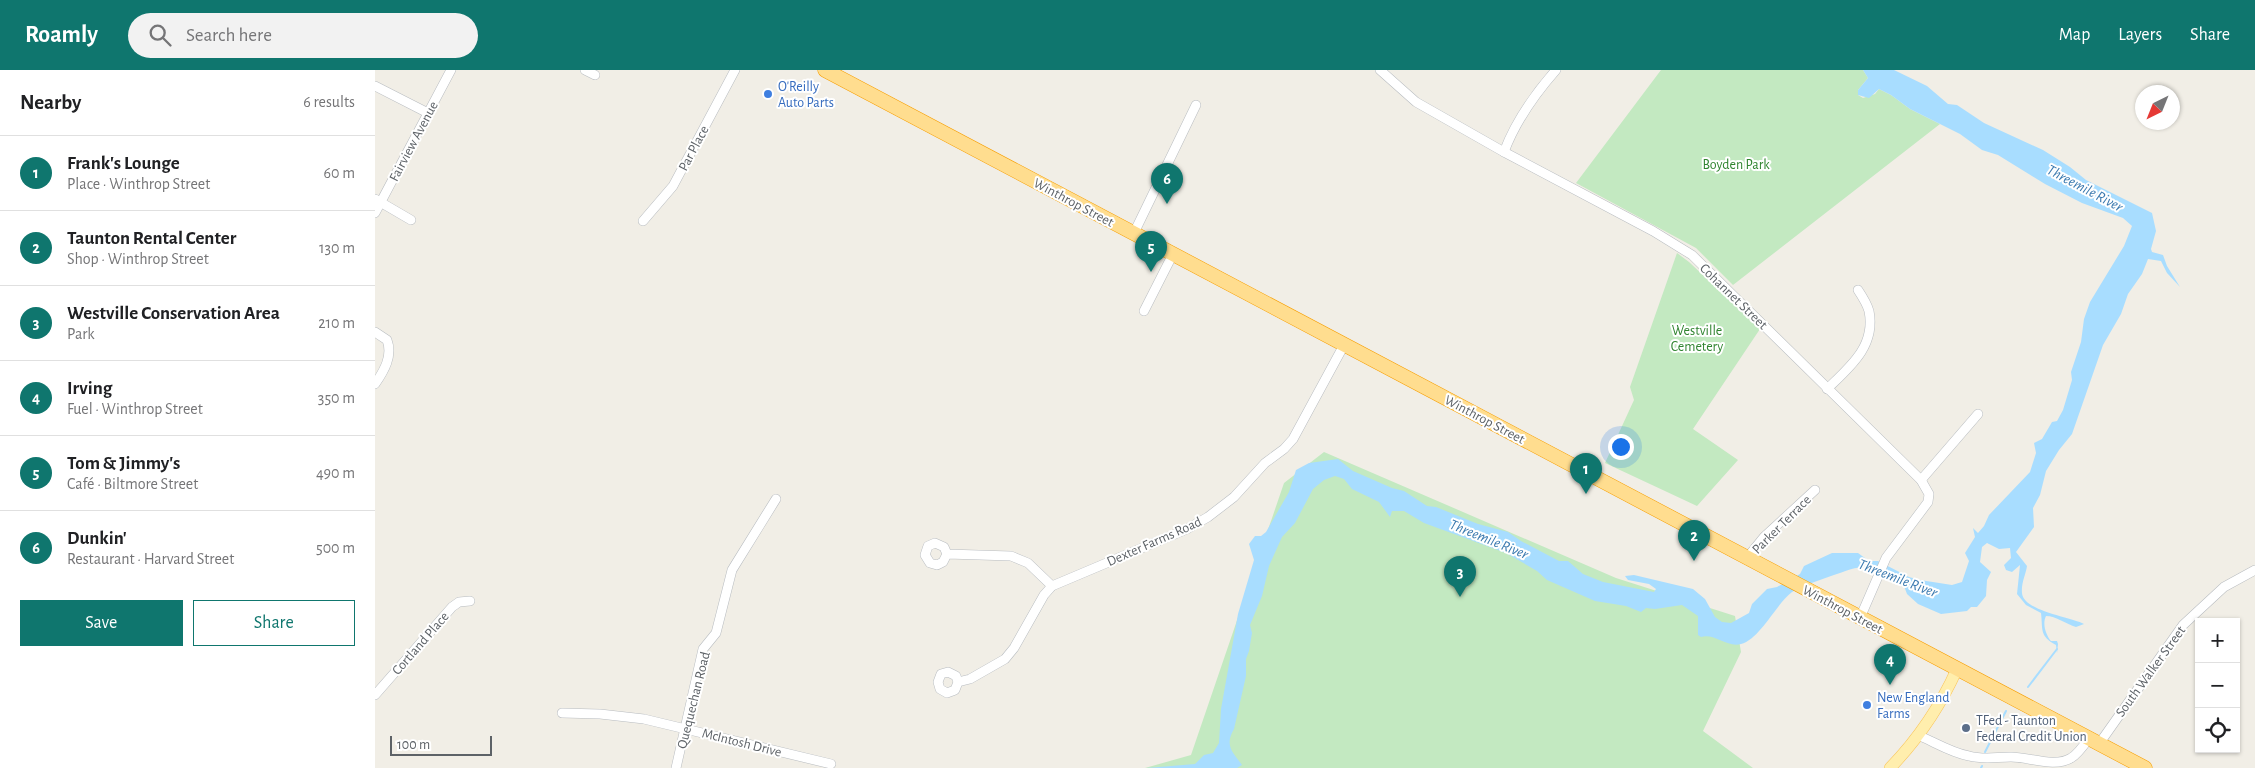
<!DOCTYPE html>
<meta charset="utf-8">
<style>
body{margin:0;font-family:"Alegreya Sans",sans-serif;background:#f2f2f2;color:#202124}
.controls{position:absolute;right:15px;bottom:15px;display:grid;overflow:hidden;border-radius:0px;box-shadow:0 1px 4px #0004}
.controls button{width:45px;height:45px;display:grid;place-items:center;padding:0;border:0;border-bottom:1px solid #e0e0e0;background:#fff;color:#202124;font:25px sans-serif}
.compass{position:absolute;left:1760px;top:15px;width:45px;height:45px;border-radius:50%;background:#fff;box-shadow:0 1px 4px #0004;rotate:223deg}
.scale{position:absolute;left:15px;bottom:12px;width:102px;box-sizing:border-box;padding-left:5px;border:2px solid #5d6267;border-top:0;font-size:14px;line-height:18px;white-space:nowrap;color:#5d6267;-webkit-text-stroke:4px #fff;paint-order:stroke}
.you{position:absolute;left:1245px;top:376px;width:18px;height:18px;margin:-12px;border:4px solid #fff;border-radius:50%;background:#1a73e8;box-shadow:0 0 0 8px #1a73e833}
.badge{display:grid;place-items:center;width:32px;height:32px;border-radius:50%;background:#0f766e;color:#fff;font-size:16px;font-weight:700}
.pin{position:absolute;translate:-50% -41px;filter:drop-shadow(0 1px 2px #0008)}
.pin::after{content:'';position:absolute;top:26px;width:18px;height:15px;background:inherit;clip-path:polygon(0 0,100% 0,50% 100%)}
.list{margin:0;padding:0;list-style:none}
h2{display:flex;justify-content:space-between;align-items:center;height:65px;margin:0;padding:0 20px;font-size:21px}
h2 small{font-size:16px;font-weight:400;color:#757577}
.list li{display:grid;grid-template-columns:32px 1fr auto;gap:15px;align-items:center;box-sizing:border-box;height:75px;padding:0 20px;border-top:1px solid #e0e0e0}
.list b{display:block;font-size:19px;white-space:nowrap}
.list p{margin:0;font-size:16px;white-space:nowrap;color:#757577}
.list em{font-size:16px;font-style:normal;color:#757577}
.actions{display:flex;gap:10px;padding:15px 20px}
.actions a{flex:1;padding:11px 0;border:1px solid #0f766e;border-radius:0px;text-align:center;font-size:18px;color:#0f766e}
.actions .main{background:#0f766e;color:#fff}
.icon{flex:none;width:28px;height:28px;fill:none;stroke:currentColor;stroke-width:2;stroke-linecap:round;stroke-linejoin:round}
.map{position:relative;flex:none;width:1880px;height:698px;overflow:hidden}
header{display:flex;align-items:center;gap:30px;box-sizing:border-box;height:70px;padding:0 25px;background:#0f766e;color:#fff}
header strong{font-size:24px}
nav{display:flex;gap:28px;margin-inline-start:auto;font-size:18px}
.search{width:350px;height:45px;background:#f2f2f2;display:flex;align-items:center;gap:12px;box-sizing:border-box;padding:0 18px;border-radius:28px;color:#757577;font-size:19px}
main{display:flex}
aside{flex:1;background:#fff}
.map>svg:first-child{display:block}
.green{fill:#c3e9c1}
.water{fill:#a8ddff}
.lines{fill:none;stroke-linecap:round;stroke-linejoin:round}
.stream{stroke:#a8ddff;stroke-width:2}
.minor-casing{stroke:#b8bcc0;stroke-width:10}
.major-casing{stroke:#fac456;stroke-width:12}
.highway-casing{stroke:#f79e00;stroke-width:15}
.minor{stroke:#fff;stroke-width:9}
.major{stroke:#ffeead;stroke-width:11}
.highway{stroke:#ffdd8f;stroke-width:14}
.shop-dot{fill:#3f7fe0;stroke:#fff;stroke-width:2}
.service-dot{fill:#5c6f8a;stroke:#fff;stroke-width:2}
.labels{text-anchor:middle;stroke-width:4;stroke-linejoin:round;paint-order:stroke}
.shop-label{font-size:14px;fill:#366cbe;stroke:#fff;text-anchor:start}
.street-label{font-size:14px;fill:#5d6267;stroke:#fff}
.park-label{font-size:14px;fill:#308430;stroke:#fff}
.service-label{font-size:14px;fill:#4e5e75;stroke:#fff;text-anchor:start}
.water-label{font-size:15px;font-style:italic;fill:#3a79af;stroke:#fff}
</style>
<header>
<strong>Roamly</strong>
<div class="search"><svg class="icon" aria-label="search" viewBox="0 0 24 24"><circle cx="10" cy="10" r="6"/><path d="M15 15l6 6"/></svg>Search here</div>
<nav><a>Map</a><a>Layers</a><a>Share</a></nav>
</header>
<main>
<aside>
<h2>Nearby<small>6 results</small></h2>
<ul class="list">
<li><span class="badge">1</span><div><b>Frank's Lounge</b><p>Place · Winthrop Street</p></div><em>60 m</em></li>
<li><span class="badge">2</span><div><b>Taunton Rental Center</b><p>Shop · Winthrop Street</p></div><em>130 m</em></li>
<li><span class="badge">3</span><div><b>Westville Conservation Area</b><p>Park</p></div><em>210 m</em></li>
<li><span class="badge">4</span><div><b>Irving</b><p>Fuel · Winthrop Street</p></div><em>350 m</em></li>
<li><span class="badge">5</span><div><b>Tom &amp; Jimmy's</b><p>Café · Biltmore Street</p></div><em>490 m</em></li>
<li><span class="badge">6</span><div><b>Dunkin'</b><p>Restaurant · Harvard Street</p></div><em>500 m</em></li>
</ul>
<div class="actions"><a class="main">Save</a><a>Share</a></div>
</aside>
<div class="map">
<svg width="1880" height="698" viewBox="0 0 1880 698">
<rect width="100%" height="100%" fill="#f1eee6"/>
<g class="green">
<polygon points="1286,0 1488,0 1493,8 1483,20 1483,25 1488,28 1500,24 1504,19 1516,25 1535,39 1565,54 1358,215 1321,178 1201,113"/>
<polygon points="1302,183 1314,192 1385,259 1318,359 1363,390 1322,436 1230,393 1259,330 1255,317"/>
<polygon points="949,382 1241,508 1360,546 1366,582 1328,661 1378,698 770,698 816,685 909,413"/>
</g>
<path class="water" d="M 1488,0 L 1519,0 L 1552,16 L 1573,34 L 1582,35 L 1609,53 L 1668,80 L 1695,97 L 1711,110 L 1777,143 L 1781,161 L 1776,179 L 1777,182 L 1788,185 L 1792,196 L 1805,217 L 1792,203 L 1786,191 L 1773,189 L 1767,204 L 1753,224 L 1746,244 L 1728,275 L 1697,364 L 1684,380 L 1671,401 L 1665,425 L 1658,438 L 1659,457 L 1641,482 L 1652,496 C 1651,504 1646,513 1647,523 C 1648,541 1696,547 1709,554 L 1701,557 C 1691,554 1681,546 1671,546 C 1667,554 1671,565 1676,571 L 1682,571 L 1683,574 L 1682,583 L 1681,575 C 1664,566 1668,559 1666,543 L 1651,535 L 1642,524 L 1645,495 L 1637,502 L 1631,500 L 1629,495 L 1636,488 L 1635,478 L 1624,479 L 1612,473 L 1607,477 L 1605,492 L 1616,502 L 1612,510 L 1611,526 L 1602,537 L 1596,537 L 1592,541 L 1566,544 L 1543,534 L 1532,524 L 1529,516 L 1520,510 L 1514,509 L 1512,511 C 1485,491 1485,497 1456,506 C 1443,511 1430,514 1417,522 C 1401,534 1385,569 1366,574 C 1352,578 1340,563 1326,567 L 1323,565 L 1323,546 L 1307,535 L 1280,539 L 1271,538 L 1266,542 L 1251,536 L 1220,531 L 1172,510 L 1162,501 L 1131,483 L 1049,453 L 1029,441 L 1017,441 L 1015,447 L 1004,432 L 977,419 L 969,409 L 960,406 L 949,410 L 938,419 L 920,453 L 907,467 L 894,496 L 887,526 L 875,555 L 877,563 L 874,581 L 871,589 L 871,606 L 859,659 C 849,676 858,682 867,695 L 862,698 L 772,698 L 820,694 L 829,685 L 838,683 L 844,673 L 846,639 L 863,544 L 879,490 L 874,474 L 880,466 L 886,466 L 891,462 L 914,422 L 921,400 L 934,393 L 963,389 L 978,401 L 1017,418 L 1029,421 L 1052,436 L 1061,437 L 1103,454 L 1133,462 L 1146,471 L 1184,491 L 1193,491 L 1208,504 L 1228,512 L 1279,522 L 1281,519 L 1274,514 L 1253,510 L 1250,506 L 1259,505 L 1318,519 L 1330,529 L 1340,547 L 1347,552 L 1356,553 L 1374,543 L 1377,534 L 1392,519 L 1402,517 L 1425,504 L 1429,496 L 1457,483 L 1483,483 L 1494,491 L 1503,491 L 1534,507 L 1545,510 L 1577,515 L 1587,512 L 1594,491 L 1590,483 L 1600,467 L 1598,458 L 1603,463 L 1609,456 L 1614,445 L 1655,402 L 1661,383 L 1659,373 L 1667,369 L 1677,352 L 1682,351 L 1688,340 L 1697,310 L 1696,302 L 1706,272 L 1709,249 L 1715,232 L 1749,176 L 1757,156 L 1748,148 L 1707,133 L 1670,114 L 1623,85 L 1607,80 L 1585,64 L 1535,39 L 1516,25 L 1504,19 L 1494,28 L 1483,25 L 1483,20 L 1493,8 Z"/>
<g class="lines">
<g class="stream">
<polyline points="1653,617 1682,579"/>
<polyline points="1610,682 1631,641"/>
<polyline points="1606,698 1607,696"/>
</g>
<defs>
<g id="minor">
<polyline points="210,0 220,5"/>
<polyline points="1005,0 1041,32 1129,82 1278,161 1317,185 1546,410 1554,424 1553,432 1511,488 1485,548"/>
<polyline points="0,16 53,43"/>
<path d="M 1129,82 C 1141,50 1159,25 1181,0"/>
<polyline points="0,129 36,150"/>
<polyline points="0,143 76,0"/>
<polyline points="268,151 298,116 360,0"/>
<polyline points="759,163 821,35"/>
<polyline points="769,241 798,184"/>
<path d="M 0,262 L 12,270 C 18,286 9,301 0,314"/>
<path d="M 1452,319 C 1475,297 1501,276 1494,241 C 1492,234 1487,226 1483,220"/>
<polyline points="1546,410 1603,344"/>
<polyline points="572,484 569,477 560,473 553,476 550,485 555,493 562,495 568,492 572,484 636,486 653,493 677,516"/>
<polyline points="1372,488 1389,467 1440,420"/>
<polyline points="583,612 580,620 572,623 565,619 563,612 566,604 573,602 581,606 583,612 595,609 630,589 639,578 669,525 677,516 812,459 833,447 859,427 890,393 909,379 918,369 969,275"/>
<polyline points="0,625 77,537 84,532 95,531"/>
<polyline points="187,643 225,644 269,649 456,694"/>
<path d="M 1545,666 C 1561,673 1577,683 1594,686 C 1609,690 1621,687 1636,687 C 1654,687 1680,698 1696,688 C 1703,684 1709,675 1714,668"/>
<polyline points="1724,674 1808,555 1849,517 1880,500"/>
<polyline points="301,698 328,579 341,563 357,500 401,429"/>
</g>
<path id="major" d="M 1515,698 C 1544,668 1565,637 1582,599"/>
<polyline id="highway" points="450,0 1770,698"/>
</defs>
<use href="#minor" class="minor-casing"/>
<use href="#major" class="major-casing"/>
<use href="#highway" class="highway-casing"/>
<use href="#minor" class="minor"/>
<use href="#major" class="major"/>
<use href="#highway" class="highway"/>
</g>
<g class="shop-dot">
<circle cx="393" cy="24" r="5"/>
<circle cx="1492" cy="635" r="5"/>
</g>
<circle class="service-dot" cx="1591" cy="658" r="5"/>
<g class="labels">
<g class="shop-label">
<text x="403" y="21">O'Reilly<tspan x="403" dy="16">Auto Parts</tspan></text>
<text x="1502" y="632">New England<tspan x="1502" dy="16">Farms</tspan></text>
</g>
<g class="street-label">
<text transform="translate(38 71) rotate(-62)" y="5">Fairview Avenue</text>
<text transform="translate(318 78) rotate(-62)" y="5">Par Place</text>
<text transform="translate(699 132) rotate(28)" y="5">Winthrop Street</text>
<text transform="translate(1359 226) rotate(44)" y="5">Cohannet Street</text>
<text transform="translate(1110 349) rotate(28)" y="5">Winthrop Street</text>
<text transform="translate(1406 454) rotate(-45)" y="5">Parker Terrace</text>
<text transform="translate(779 471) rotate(-24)" y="5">Dexter Farms Road</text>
<text transform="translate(1468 539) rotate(28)" y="5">Winthrop Street</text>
<text transform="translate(45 573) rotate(-49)" y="5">Cortland Place</text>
<text transform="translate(1775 601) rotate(-54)" y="5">South Walker Street</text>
<text transform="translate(318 630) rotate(-76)" y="5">Quequechan Road</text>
<text transform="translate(367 672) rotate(14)" y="5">McIntosh Drive</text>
</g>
<g class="park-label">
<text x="1361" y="99">Boyden Park</text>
<text x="1322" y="265">Westville<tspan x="1322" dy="16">Cemetery</tspan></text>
</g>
<g class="service-label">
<text x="1601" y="655">TFed - Taunton<tspan x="1601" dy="16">Federal Credit Union</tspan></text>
</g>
<g class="water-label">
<text transform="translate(1710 118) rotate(28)" y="5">Threemile River</text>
<text transform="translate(1114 469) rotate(22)" y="5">Threemile River</text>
<text transform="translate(1523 508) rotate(21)" y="5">Threemile River</text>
</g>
</g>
</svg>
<div class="controls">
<button>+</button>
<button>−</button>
<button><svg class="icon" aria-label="locate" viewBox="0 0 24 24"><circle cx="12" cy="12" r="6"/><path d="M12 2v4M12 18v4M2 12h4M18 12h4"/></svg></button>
</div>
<svg class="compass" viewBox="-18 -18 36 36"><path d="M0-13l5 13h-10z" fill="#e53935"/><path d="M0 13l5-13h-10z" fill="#757577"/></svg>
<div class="scale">100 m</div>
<div class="you"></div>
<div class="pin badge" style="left:1211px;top:424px">1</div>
<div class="pin badge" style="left:1319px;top:491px">2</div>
<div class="pin badge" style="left:1085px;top:527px">3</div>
<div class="pin badge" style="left:1515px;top:615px">4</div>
<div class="pin badge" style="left:776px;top:202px">5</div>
<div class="pin badge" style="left:792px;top:134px">6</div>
</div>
</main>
